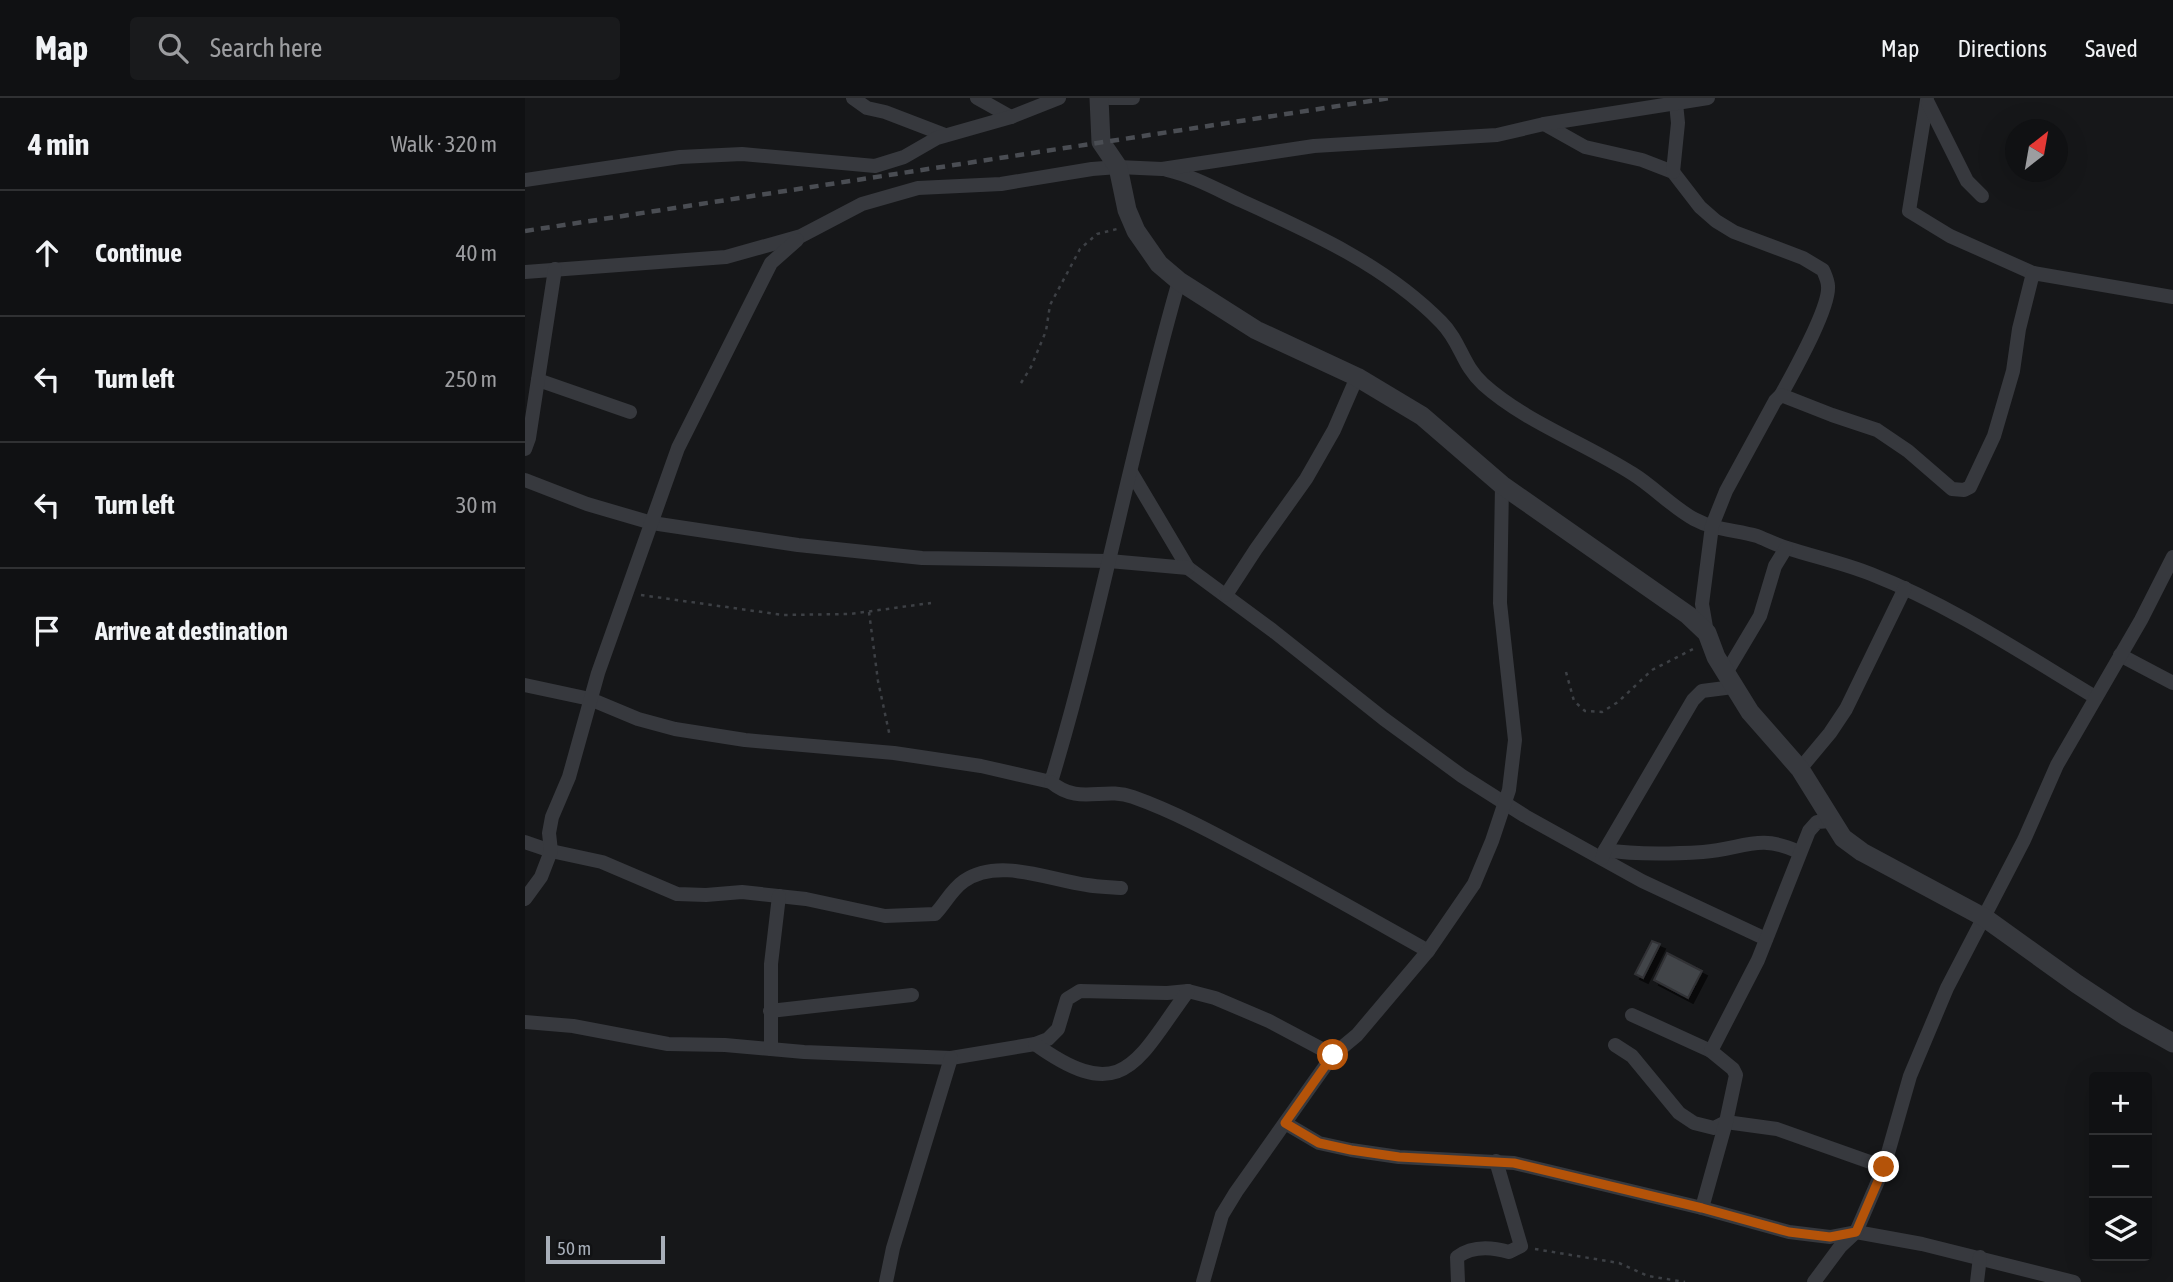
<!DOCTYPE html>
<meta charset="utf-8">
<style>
body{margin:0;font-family:"Asap Condensed",sans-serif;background:#191a1c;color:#f1f3f6}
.controls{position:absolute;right:21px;bottom:21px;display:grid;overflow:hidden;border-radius:7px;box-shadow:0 7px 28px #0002}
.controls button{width:63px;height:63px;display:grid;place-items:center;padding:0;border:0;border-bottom:2px solid #303133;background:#101113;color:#f1f3f6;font:35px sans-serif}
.compass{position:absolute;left:1480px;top:21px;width:63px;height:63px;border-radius:50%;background:#101113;box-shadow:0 7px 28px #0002;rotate:31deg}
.scale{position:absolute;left:21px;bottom:18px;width:119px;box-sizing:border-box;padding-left:7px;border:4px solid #a8afb9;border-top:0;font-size:19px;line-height:24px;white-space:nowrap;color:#a8afb9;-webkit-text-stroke:5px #111214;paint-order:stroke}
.stop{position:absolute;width:21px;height:21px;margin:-16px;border:5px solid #b45309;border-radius:50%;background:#fff}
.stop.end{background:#b45309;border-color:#fff;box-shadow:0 2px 7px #0008}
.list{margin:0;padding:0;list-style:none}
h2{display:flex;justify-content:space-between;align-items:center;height:91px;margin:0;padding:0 28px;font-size:30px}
h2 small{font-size:23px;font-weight:400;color:#9c9da0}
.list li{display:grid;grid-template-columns:46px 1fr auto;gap:21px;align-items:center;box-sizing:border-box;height:126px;padding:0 28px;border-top:2px solid #303133}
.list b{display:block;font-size:26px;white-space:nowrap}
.list em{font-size:23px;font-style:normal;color:#9c9da0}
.icon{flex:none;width:38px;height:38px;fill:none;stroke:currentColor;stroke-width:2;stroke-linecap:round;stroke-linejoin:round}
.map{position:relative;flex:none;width:1648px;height:1184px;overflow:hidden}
header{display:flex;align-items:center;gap:42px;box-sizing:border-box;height:98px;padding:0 35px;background:#101113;border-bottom:2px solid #303133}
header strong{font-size:33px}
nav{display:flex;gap:38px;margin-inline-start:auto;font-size:24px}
.search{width:490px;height:63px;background:#191a1c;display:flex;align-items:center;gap:18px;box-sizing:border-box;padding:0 24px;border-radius:7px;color:#9c9da0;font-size:26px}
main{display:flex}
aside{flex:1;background:#101113}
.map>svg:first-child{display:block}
.building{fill:#424549;stroke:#303135;stroke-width:2;filter:url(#shadow)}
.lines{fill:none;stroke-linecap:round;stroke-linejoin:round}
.path{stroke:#3d4045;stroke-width:2.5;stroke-dasharray:3.5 5;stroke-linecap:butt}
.minor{stroke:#37393e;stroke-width:14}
.tertiary{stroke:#37393e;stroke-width:19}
.rail{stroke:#4a4d53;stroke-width:4.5;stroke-dasharray:9 7;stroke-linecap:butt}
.route{stroke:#b45309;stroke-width:9}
</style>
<header>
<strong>Map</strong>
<div class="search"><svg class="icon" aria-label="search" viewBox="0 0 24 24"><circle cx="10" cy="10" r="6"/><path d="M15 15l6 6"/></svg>Search here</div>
<nav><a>Map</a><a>Directions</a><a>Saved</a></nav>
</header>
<main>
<aside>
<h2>4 min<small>Walk · 320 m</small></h2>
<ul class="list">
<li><svg class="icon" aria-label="ahead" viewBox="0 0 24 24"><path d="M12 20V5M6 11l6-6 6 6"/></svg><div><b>Continue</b></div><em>40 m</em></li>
<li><svg class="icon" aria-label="left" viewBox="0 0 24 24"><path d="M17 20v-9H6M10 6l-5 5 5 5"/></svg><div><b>Turn left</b></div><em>250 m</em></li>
<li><svg class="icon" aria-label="left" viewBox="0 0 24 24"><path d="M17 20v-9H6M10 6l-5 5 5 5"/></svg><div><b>Turn left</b></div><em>30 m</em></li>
<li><svg class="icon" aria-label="arrive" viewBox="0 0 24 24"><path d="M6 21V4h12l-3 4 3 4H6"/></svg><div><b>Arrive at destination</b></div></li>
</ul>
</aside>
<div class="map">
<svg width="1648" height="1184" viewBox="0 0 1648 1184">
<defs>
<filter id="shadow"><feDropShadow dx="5" dy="5" stdDeviation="0" flood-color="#0009"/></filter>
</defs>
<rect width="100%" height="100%" fill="#161719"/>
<g class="building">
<polygon points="1127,843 1135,846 1118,880 1110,876"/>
<polygon points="1142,855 1177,873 1163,900 1129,882"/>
</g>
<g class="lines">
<g class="path">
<polyline points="496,285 506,269 521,233 525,207 555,151 572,136 592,131"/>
<polyline points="116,497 258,517 325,516 406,505"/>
<polyline points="344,514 353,583 365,639"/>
<polyline points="1041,574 1049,603 1060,613 1077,614 1093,604 1127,572 1170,550"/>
<polyline points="1010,1151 1094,1165 1123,1178 1160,1184"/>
</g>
<g class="minor">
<polyline points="328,0 342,10 360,14 420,37"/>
<polyline points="452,0 486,19"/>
<polyline points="584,0 608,0"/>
<polyline points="1402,2 1384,113 1425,138 1508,175"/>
<polyline points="1403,5 1442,83 1457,98"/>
<path d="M 1019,26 L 1060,49 L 1117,62 L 1148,74 L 1175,109 L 1191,123 L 1209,134 L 1278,160 L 1298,172 C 1300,177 1303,183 1303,188 C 1305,210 1268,275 1256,297"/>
<path d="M 642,72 C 668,78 693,92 717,103 C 788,135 861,168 916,224 C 936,244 937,267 958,286 C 1000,324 1060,345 1108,376 C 1129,389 1147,409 1169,421 C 1189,432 1211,432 1232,438 C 1242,442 1252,447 1262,450 C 1290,459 1318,465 1346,476 C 1425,507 1497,555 1570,599"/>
<polyline points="1148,74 1153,25 1151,5"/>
<polyline points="0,82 155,59 217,56 350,68 379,59 412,40 486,19 534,0"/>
<polyline points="0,174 201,159 276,138 337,106 393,90 476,86 567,71 593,69 637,71 789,48 972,37 1019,26 1183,0"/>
<polyline points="13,282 105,314"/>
<polyline points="0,351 4,340 30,171"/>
<polyline points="606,374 663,470 747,532 859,621 937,678 1000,718 1117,783 1241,841"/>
<polyline points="0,382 62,406 127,425 273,447 397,460 584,463 663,470"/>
<polyline points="701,497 731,451 781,381 809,332 832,279"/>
<polyline points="1182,535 1177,506 1187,428 1201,393 1250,303 1256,297 1307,317 1352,332 1383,353 1427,391 1439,392 1445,389 1469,338 1488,273 1494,231 1508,175 1648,199"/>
<polyline points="1595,557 1648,585"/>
<polyline points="1201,575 1235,518 1250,468 1261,450"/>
<path d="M 0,587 L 65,601 L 113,621 L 150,631 L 220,642 L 369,655 L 456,668 L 526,684 C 576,519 606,349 654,183"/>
<polyline points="1275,671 1305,635 1321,611 1380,490"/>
<path d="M 526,684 C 554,708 578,688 608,699 C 653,715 696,739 739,762 C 794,791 848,822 903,853"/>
<path d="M 0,744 L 26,753 L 77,764 L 152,796 L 181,797 L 217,794 L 281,801 L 360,818 L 410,816 C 420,806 426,792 439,783 C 474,759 524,782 562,787 C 573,789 585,789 596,790"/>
<path d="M 1080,752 C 1112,757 1146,756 1178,754 C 1218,751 1234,735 1274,754"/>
<polyline points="1077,760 1080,752 1168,602 1177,593 1208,589"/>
<polyline points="0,801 16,779 26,753 24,735 27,719 44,679 73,575 153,350 246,165 272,142"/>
<polyline points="245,913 387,897"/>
<polyline points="1107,917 1186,953"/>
<polyline points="0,924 48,928 143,946 200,947 279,954 426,960 510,946 523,941 533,931 542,901 555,893 642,895 663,893 690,900 744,923 808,957"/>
<path d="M 510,946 C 599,1010 612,962 663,893"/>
<polyline points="1090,947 1107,958 1154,1015 1169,1025 1189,1030 1201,1024 1252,1031 1359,1069"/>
<polyline points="246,951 246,866 254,798"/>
<polyline points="760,1025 794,1045 826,1052 874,1059 989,1065 1177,1110 1264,1134 1305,1139 1331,1134 1397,1146 1549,1184"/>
<polyline points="1177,1110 1201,1024 1211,977 1208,971 1186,953 1233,862 1284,733 1292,724 1306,723"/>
<polyline points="361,1184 368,1150 426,960"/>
<polyline points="678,1184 697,1117 711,1094 808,957 832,937 903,853 949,786 967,743 984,692 990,642 975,505 977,387"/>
<path d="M 933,1184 L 932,1159 C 948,1147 967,1149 984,1154 L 996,1148 L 971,1063"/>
<polyline points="1289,1184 1315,1149 1331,1134 1359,1069 1385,978 1422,890 1499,742 1532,667 1616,522 1648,459"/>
<polyline points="1452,1184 1455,1159"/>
</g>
<polyline class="tertiary" points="574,0 576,44 593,69 602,112 611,133 634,166 654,183 731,232 832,279 897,318 977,387 1163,517 1182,535 1191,559 1225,614 1275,671 1318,740 1337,754 1460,820 1552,886 1602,919 1648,945"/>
<polyline class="rail" points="0,133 865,0"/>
</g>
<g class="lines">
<polyline class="route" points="808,957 760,1025 794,1045 826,1052 874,1059 989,1065 1177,1110 1264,1134 1305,1139 1331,1134 1359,1069"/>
</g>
</svg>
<div class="controls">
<button>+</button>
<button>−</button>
<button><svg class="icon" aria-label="layers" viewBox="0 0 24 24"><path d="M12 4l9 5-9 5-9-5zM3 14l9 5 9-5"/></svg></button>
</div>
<svg class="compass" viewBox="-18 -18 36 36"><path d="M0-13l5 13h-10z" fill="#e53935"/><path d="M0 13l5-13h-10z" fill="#9c9da0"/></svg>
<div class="scale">50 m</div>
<div class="stop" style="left:808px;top:957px"></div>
<div class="stop end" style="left:1359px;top:1069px"></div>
</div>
</main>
